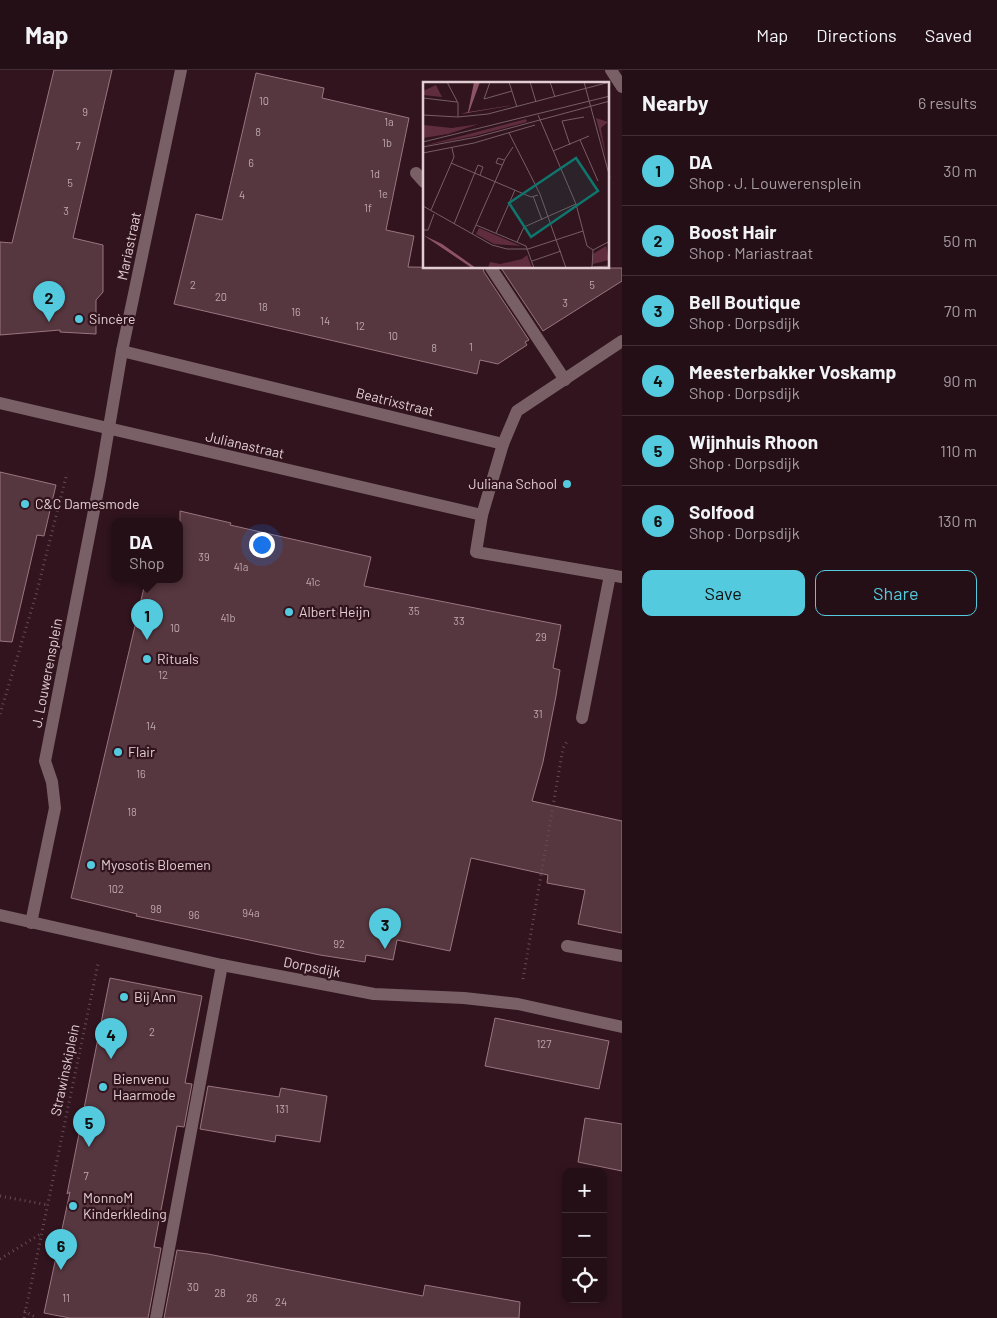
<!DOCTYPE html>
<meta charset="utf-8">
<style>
body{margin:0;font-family:Barlow,sans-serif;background:#311d23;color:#f1f3f6}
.controls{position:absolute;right:15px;bottom:15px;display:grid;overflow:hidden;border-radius:10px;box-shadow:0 2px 8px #0003}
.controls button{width:45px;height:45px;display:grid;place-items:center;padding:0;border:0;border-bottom:1px solid #422f35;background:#250f16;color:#f1f3f6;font:25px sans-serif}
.you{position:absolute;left:261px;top:474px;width:18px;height:18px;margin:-12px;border:4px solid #fff;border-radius:50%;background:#1a73e8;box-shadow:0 0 0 8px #1a73e833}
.badge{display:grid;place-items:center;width:32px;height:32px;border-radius:50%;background:#54cade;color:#111;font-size:16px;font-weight:700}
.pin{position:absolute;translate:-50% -41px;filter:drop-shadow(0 1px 2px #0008)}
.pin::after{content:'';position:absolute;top:26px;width:18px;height:15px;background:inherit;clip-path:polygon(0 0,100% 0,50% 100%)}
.popup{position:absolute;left:111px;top:448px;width:72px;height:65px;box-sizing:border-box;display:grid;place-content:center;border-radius:10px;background:#250f16;filter:drop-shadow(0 1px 4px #0005);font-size:16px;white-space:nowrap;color:#a39ca1}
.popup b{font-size:19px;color:#f1f3f6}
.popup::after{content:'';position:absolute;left:50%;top:100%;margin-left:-10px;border:10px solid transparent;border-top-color:#250f16}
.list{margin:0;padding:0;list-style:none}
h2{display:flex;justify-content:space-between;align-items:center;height:65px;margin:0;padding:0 20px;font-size:21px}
h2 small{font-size:16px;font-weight:400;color:#a39ca1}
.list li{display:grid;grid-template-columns:32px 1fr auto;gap:15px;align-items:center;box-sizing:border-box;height:70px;padding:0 20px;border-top:1px solid #422f35}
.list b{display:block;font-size:19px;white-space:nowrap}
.list p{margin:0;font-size:16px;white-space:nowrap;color:#a39ca1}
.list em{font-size:16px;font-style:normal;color:#a39ca1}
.actions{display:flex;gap:10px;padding:15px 20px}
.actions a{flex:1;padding:11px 0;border:1px solid #54cade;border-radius:10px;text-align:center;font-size:18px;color:#54cade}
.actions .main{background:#54cade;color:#111}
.icon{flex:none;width:28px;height:28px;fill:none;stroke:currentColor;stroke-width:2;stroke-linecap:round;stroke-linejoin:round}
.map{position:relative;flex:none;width:622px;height:1248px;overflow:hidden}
header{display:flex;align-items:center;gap:30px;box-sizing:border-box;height:70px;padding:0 25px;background:#250f16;border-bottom:1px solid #422f35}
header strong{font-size:24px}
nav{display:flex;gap:28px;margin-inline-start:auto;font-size:18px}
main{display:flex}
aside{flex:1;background:#250f16}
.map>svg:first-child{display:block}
.building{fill:#56363f;stroke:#9a7580}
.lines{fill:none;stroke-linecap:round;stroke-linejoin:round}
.path{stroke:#664c55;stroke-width:3;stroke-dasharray:1 4;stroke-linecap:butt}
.minor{stroke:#796067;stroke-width:12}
.poi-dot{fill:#54cade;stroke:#31141e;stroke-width:2}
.labels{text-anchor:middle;stroke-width:4.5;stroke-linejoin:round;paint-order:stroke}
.number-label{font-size:11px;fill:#bea7ad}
.street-label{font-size:14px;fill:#e1cdd2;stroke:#31141e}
.poi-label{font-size:14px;fill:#e1cdd2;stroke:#31141e;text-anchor:start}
.inset-road{fill:none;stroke:#775e66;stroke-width:1}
.view{fill:#0f766e;fill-opacity:0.15;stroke:#0f766e;stroke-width:2.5}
.inset-edge{fill:none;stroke:#e1cdd2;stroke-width:2.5}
</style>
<header>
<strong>Map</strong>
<nav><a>Map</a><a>Directions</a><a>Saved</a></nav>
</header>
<main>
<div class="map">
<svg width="622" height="1248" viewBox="0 0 622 1248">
<rect width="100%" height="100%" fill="#31141e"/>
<g class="building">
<polygon points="54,0 112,0 73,168 103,175 103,222 96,230 96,264 60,262 60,260 0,265 0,172 12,173"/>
<polygon points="256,3 324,18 322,28 409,48 386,160 414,166 408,197 483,198 484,202 529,270 525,272 527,275 498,294 480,290 477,304 174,234 196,144 222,150"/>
<polygon points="501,198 622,198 622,211 543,261"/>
<polygon points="0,402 56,415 44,466 37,465 12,572 0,571"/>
<polygon points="180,441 231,453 230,455 371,487 364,516 561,555 553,598 560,600 556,626 543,692 532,731 622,751 622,863 578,854 585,820 547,813 548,805 471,788 450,881 397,870 393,890 366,885 365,892 320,885 136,846 137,844 71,828 146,509 180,509"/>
<polygon points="110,908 202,926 185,1013 192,1014 184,1057 177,1056 154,1177 161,1178 148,1248 70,1248 44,1243 70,1122 67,1124"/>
<polygon points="495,948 609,971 599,1019 485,996"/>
<polygon points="208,1016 279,1027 281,1018 327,1026 320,1072 276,1065 275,1072 200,1059"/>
<polygon points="585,1048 622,1054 622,1101 578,1092"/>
<polygon points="177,1180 208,1184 423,1226 425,1215 520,1232 519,1248 164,1248"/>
</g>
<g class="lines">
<g class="path">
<polyline points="0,644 36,525 67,403"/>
<polyline points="523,909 563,678 568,670"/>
<polyline points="0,1126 48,1135"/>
<polyline points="0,1189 42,1163"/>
<polyline points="24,1241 37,1248"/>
<polyline points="24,1248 98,894"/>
</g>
<g class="minor">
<polyline points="611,0 622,17"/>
<polyline points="416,103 424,112"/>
<polyline points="491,198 565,310"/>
<polyline points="622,271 517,341 503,374 482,445 476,482 622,507"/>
<polyline points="122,281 503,374"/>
<polyline points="0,333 482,445"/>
<polyline points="582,648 610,505"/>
<polyline points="0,845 222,895 374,924 464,928 518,934 622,957"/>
<polyline points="31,853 55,738 52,712 45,691 100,410 122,281 181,0"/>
<polyline points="567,876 622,886"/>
<polyline points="156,1248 222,895"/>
</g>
</g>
<g class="poi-dot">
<circle cx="79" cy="249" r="5"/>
<circle cx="567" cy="414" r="5"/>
<circle cx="25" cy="434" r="5"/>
<circle cx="289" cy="542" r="5"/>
<circle cx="147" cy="589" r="5"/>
<circle cx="118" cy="682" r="5"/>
<circle cx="91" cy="795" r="5"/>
<circle cx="124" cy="927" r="5"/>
<circle cx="103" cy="1017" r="5"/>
<circle cx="73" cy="1136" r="5"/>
</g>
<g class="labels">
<g class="number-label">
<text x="264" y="35">10</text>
<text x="85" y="46">9</text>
<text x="389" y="56">1a</text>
<text x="258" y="66">8</text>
<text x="387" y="77">1b</text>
<text x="78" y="80">7</text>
<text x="251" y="97">6</text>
<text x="375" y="108">1d</text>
<text x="70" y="117">5</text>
<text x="383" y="128">1e</text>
<text x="242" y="129">4</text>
<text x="368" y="142">1f</text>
<text x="66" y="145">3</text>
<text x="193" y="219">2</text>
<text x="592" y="219">5</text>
<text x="221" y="231">20</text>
<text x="565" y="237">3</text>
<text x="263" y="241">18</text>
<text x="296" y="246">16</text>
<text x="325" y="255">14</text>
<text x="360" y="260">12</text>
<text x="393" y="270">10</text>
<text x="471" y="281">1</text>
<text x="434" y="282">8</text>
<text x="204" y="491">39</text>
<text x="241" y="501">41a</text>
<text x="313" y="516">41c</text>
<text x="414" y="545">35</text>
<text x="228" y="552">41b</text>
<text x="459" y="555">33</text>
<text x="175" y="562">10</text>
<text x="541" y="571">29</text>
<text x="163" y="609">12</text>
<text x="538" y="648">31</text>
<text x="151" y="660">14</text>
<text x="141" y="708">16</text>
<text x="132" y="746">18</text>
<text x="116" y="823">102</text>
<text x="156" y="843">98</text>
<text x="251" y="847">94a</text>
<text x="194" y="849">96</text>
<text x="339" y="878">92</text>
<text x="152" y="966">2</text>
<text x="544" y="978">127</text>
<text x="282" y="1043">131</text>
<text x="86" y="1110">7</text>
<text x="193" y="1221">30</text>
<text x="220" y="1227">28</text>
<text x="66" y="1232">11</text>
<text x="252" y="1232">26</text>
<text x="281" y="1236">24</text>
</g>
<g class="street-label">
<text transform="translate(129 176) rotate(-78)" y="5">Mariastraat</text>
<text transform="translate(395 332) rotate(14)" y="5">Beatrixstraat</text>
<text transform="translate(245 375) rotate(13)" y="5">Julianastraat</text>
<text transform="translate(47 603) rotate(-79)" y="5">J. Louwerensplein</text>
<text transform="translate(312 897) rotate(11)" y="5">Dorpsdijk</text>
<text transform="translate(65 1000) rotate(-78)" y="5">Strawinskiplein</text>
</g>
<g class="poi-label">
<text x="89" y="254">Sincère</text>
<text x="557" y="419" text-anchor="end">Juliana School</text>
<text x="35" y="439">C&amp;C Damesmode</text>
<text x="299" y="547">Albert Heijn</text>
<text x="157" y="594">Rituals</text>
<text x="128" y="687">Flair</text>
<text x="101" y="800">Myosotis Bloemen</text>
<text x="134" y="932">Bij Ann</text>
<text x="113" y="1014">Bienvenu<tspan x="113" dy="16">Haarmode</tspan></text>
<text x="83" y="1133">MonnoM<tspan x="83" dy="16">Kinderkleding</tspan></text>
</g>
</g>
<g transform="translate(423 12)">
<rect width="186" height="186" fill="#31141e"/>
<path d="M 13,3 L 19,15 L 0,13 L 0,9 ZM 173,36 L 185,40 L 178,46 L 183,75 ZM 103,37 L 104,40 L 51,54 L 0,64 ZM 56,42 L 25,52 L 0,56 L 0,43 L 29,46 ZM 56,146 L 98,164 L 71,162 L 53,152 ZM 183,164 L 186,178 L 170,182 L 170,172 ZM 104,173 L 109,186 L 65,186 L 67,180 L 77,182 L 99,177 Z" fill="#602d3e"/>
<path d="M 51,0 L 57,0 L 46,30 L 91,23 L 38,32 L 45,30 ZM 0,153 L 19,162 L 53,186 L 49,186 Z" fill="#8d5466"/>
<path class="inset-road" d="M 24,0 L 35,21 L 35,35M 67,0 L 61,17 L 89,9M 86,0 L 94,25M 107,0 L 113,20M 127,0 L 132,15M 161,0 L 187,96M 0,16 L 34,20M 0,33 L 35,35 L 65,32 L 187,0M 115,33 L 153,122 L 164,164 L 170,168M 86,51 L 117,112 L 143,186M 157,58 L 175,99M 0,60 L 187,14M 147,63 L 139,39 L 161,35M 0,65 L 54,55 L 187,19M 130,69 L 166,54M 0,71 L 51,61 L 112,43M 28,81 L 108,115 L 115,113M 79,83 L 73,81 L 75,76 L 81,78M 110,114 L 119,138M 0,124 L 69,163 L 84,167 L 105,167 L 160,149M 8,128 L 31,75 L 29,66M 31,142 L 55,83 L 60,85 L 57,93M 53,143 L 103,164 L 111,186M 0,148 L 5,148 L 11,132M 73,151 L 92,108M 49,152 L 82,77 L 90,65M 94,160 L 101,145 L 153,122M 170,168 L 187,159M 109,179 L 138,169M 168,185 L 187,184M 169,186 L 170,168"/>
<path class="view" d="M 153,76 L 175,109 L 108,155 L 86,121 Z"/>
<rect width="186" height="186" class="inset-edge"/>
</g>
</svg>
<div class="controls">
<button>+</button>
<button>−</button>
<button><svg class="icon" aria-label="locate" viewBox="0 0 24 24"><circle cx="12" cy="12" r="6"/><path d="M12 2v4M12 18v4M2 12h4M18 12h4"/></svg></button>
</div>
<div class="you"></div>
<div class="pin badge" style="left:147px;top:570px">1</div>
<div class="popup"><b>DA</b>Shop</div>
<div class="pin badge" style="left:49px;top:252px">2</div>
<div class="pin badge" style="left:385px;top:879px">3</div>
<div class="pin badge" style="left:111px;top:989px">4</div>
<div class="pin badge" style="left:89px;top:1077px">5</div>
<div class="pin badge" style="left:61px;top:1200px">6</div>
</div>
<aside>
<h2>Nearby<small>6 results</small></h2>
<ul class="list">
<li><span class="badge">1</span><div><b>DA</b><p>Shop · J. Louwerensplein</p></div><em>30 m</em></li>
<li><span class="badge">2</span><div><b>Boost Hair</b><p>Shop · Mariastraat</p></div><em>50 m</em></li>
<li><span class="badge">3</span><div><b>Bell Boutique</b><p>Shop · Dorpsdijk</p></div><em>70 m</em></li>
<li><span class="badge">4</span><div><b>Meesterbakker Voskamp</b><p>Shop · Dorpsdijk</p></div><em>90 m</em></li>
<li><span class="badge">5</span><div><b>Wijnhuis Rhoon</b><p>Shop · Dorpsdijk</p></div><em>110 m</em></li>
<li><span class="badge">6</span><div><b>Solfood</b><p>Shop · Dorpsdijk</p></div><em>130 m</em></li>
</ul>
<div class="actions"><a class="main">Save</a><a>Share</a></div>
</aside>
</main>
